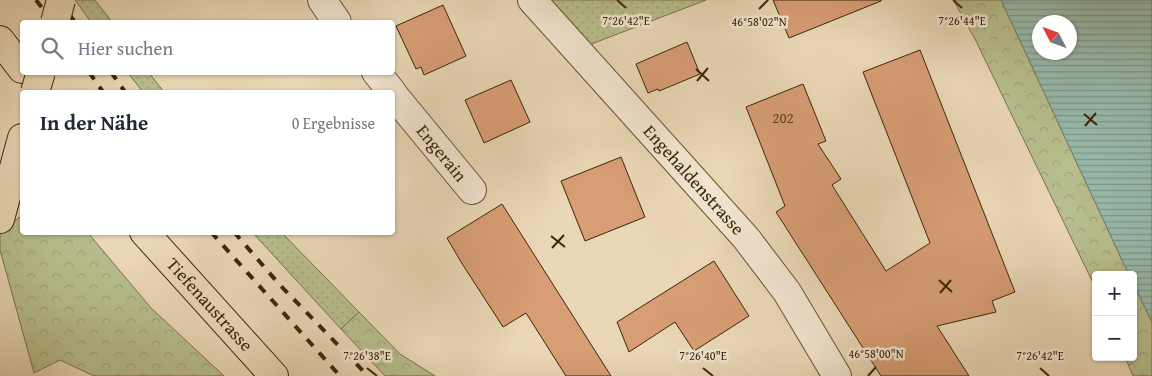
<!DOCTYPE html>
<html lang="de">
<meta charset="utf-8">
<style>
body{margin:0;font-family:"Gentium Book Plus",serif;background:#f6f6f7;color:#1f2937}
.controls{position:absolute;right:15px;bottom:15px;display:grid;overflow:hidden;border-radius:5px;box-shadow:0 1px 4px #0004}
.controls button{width:45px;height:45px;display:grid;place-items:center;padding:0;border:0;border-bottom:1px solid #e0e1e3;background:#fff;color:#1f2937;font:25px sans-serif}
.compass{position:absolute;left:1032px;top:15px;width:45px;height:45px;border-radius:50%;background:#fff;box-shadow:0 1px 4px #0004;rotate:311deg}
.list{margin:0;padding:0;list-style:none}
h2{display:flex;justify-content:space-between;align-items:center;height:65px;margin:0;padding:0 20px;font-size:21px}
h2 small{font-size:16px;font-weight:400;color:#747a83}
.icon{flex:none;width:28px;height:28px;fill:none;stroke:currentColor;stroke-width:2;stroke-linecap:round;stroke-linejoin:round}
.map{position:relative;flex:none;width:1152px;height:376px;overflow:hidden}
.search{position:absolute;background:#fff;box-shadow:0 1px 4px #0004;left:20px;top:20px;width:375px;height:55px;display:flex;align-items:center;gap:12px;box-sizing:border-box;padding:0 18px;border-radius:5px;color:#747a83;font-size:19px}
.panel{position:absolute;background:#fff;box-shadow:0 1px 4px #0004;left:20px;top:90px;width:375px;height:145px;border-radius:5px}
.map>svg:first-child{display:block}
.grass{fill:url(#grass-dots);stroke:#7a724a}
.forest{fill:url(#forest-crowns);stroke:#7a724a}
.water{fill:url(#water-rules);stroke:#737f6a;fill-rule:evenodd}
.building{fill:#d79d74;stroke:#3b2608}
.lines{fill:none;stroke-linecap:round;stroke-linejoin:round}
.street-casing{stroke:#675234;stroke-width:30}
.primary-casing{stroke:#3b2608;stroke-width:30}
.highway-casing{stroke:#3b2608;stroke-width:30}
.street{stroke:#f1e5d0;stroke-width:28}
.primary{stroke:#ead7b6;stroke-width:28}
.highway{stroke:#ead7b6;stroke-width:28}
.rail{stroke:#3b2608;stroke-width:4;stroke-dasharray:9 9;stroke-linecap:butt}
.highway-bridge-casing{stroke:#3b2608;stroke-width:30;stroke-linecap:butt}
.highway-bridge{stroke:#ead7b6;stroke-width:28}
.ticks{fill:none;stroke:#3b2608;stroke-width:2}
.labels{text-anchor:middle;stroke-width:5;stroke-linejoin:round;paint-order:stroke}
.number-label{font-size:15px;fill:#624423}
.street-label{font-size:18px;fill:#3b2608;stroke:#f1e5d0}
.ticks-label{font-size:12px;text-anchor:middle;fill:#3b2608;stroke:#f1e5d0;stroke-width:5;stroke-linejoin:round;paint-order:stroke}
</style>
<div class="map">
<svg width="1152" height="376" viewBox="0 0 1152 376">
<defs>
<pattern id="grass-dots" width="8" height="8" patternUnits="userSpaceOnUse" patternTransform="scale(1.25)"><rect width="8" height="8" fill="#b8be8d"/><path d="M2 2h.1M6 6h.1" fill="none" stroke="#9fa378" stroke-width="1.8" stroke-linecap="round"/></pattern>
<pattern id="forest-crowns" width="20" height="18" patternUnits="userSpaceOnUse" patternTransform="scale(1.25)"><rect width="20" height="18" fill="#b8be8d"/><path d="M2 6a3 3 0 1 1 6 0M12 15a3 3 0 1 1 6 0" fill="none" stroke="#9fa378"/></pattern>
<pattern id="water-rules" width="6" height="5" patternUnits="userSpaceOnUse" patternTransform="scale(1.25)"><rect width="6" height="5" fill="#98baac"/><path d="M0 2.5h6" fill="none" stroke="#7d978a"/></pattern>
</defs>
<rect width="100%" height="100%" fill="#ead7b6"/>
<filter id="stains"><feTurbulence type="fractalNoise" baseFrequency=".004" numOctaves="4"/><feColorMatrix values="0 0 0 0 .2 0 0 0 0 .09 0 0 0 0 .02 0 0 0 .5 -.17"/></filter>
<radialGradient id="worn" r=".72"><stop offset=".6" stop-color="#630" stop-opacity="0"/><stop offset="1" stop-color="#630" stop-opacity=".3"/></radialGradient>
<g class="grass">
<polygon points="75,0 95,0 112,22 91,22"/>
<polygon points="533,0 706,0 594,43 579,55"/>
<polygon points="128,73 149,73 164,92 143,92"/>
<polygon points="253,233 282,233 359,312 341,329"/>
</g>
<g class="forest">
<polygon points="957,0 1001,0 1129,275 1096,275 1096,289 976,41 954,1"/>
<polygon points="22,215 22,232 88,233 151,308 224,376 94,376 60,360 34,373 0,250 0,233"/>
<polygon points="1133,283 1152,322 1152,376 1133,376 1125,357 1133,357"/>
<polygon points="359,312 400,354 435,376 385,376 341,329"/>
</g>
<path class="water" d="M 1001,0 L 1152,0 L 1152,322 L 1133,283 L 1133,275 L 1129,275 ZM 1040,22 L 1070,22 L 1070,52 L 1040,52 Z"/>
<g class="building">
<polygon points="773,0 881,0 881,1 789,38"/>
<polygon points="443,5 466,56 424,75 421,67 416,69 396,26"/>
<polygon points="687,42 700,74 659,91 658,89 648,93 636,64"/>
<polygon points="920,50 1015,292 992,301 996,312 937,326 969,376 881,376 776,212 785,206 746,107 803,84 826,141 818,144 841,179 832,185 886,271 930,243 863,72"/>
<polygon points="511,80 530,122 484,143 465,100"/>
<polygon points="621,157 645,217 585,241 561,181"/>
<polygon points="502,204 611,376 566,376 526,313 503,327 461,262 447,238"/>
<polygon points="714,261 749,316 694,351 675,322 629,352 617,322"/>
</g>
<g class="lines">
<defs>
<g id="street">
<polyline points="322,0 337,22"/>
<path id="s1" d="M 532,0 L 746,238 L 787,292 L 837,376"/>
<polyline points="376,72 392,92"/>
<path id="s2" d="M 392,93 L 472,190"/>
</g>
<g id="primary">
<polyline points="0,40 22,69"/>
<path id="s3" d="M 144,232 L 274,376"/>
</g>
<polyline id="highway" points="0,219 22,138"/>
</defs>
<use href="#street" class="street-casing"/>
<use href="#primary" class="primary-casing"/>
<use href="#highway" class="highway-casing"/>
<use href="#street" class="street"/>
<use href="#primary" class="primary"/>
<use href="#highway" class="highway"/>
<g class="rail">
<polyline points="36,0 53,22"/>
<polyline points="59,0 75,22"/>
<polyline points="89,72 103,92"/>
<polyline points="111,72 125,92"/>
<polyline points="211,232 340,376"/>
<polyline points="234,232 279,284 368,376"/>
</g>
<defs>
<g id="highway-bridge">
<polyline points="55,22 61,0"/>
<polyline points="35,92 41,72"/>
</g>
</defs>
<use href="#highway-bridge" class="highway-bridge-casing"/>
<use href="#highway-bridge" class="highway-bridge"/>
</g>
<path class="ticks" d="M 617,0 L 626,8M 953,0 L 962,8M 759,9 L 768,0M 696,69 L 709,81M 697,81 L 708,68M 1084,114 L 1097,125M 1085,126 L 1096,113M 551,236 L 565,247M 552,248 L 564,235M 939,280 L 952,292M 940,293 L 951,280M 367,368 L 377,376M 703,368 L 713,376M 1040,368 L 1049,376M 868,376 L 876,367"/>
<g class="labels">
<g class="number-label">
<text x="783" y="123">202</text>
</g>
<g class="street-label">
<text dy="6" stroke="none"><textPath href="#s2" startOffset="78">Engerain</textPath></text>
<text dy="6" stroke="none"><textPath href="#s1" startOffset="242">Engehaldenstrasse</textPath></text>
<text dy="6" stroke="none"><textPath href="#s3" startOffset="98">Tiefenaustrasse</textPath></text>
</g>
</g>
<g class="ticks-label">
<text x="626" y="25">7°26'42"E</text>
<text x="962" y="25">7°26'44"E</text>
<text x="759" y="26">46°58'02"N</text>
<text x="876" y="358">46°58'00"N</text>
<text x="367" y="360">7°26'38"E</text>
<text x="703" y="360">7°26'40"E</text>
<text x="1040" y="360">7°26'42"E</text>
</g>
<rect width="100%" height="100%" filter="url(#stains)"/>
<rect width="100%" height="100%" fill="url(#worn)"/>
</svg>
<div class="controls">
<button>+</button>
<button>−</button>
</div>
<svg class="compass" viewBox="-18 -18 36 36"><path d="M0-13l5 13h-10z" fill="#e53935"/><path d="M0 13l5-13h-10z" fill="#747a83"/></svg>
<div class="search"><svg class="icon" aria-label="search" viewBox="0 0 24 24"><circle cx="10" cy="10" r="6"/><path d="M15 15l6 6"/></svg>Hier suchen</div>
<section class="panel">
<h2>In der Nähe<small>0 Ergebnisse</small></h2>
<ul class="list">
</ul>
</section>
</div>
